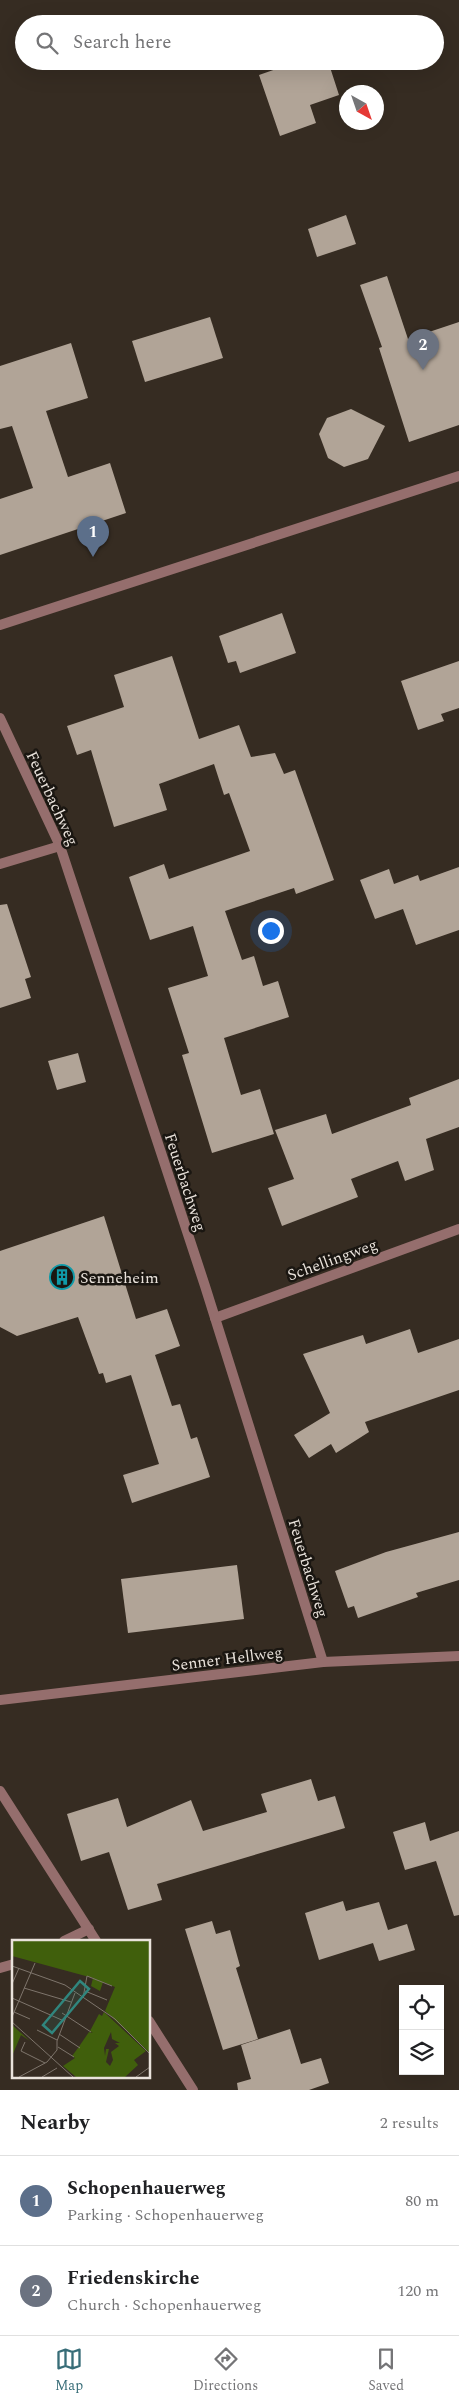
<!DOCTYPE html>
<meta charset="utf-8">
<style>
body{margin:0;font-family:Spectral,serif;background:#f6f6f6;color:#202124}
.controls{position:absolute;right:15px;bottom:15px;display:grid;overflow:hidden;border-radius:0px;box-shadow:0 5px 20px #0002}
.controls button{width:45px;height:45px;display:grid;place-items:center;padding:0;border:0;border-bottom:1px solid #e0e0e0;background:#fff;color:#202124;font:25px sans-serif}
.compass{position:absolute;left:339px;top:85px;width:45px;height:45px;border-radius:50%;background:#fff;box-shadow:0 5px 20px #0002;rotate:140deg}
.you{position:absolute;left:270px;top:930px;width:18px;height:18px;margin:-12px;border:4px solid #fff;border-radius:50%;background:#1a73e8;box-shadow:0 0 0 8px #1a73e833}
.badge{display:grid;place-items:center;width:32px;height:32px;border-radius:50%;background:#386d78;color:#fff;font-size:16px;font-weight:700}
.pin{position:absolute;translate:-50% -41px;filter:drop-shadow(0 1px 2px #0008)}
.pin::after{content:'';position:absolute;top:26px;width:18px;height:15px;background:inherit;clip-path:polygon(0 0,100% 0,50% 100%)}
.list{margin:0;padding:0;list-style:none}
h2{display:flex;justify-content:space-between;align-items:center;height:65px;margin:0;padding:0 20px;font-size:21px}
h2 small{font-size:16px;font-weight:400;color:#757577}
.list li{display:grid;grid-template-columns:32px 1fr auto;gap:15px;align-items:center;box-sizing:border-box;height:90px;padding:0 20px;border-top:1px solid #e0e0e0}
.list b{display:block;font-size:19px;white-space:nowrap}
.list p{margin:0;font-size:16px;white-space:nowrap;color:#757577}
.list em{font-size:16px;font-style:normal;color:#757577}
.icon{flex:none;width:28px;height:28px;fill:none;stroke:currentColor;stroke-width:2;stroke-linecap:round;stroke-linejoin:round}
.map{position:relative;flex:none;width:459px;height:2090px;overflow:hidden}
.search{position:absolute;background:#fff;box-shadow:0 5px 20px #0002;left:15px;right:15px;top:15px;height:55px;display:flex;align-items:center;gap:12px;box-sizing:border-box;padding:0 18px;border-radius:28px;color:#757577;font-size:19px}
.sheet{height:245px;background:#fff}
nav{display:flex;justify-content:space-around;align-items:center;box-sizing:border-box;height:70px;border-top:1px solid #e0e0e0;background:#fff;font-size:14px;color:#757577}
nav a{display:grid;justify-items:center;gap:2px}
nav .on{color:#386d78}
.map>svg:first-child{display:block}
.building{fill:#b1a497}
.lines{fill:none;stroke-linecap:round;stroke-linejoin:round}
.minor{stroke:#956e6d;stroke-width:10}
.labels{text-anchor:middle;stroke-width:5;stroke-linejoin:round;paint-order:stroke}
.street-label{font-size:16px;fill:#eae3dc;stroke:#1a1611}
.poi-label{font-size:16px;fill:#eae3dc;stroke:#1a1611;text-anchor:start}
.inset-road{fill:none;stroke:#7e756c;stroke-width:1}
.view{fill:#30867e;fill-opacity:0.15;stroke:#30867e;stroke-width:2.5}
.inset-edge{fill:none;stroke:#eae3dc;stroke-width:2.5}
</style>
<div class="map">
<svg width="459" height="2090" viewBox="0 0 459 2090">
<rect width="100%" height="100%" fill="#362c22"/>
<g class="building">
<polygon points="402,18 403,24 367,24 367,23"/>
<polygon points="299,61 328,61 339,95 310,105 316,123 280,136 259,75"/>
<polygon points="373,61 409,61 410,64 375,70"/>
<polygon points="346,215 356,244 317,257 308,229"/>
<polygon points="387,276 408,339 459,322 459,425 409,442 379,348 382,347 360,285"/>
<polygon points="210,317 223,358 145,382 132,341"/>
<polygon points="71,343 88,398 46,411 68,477 110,463 126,513 0,555 0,499 33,488 12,426 0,429 0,366"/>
<polygon points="351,409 385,426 368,459 344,467 328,458 319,434 327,418"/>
<polygon points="282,613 296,653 240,673 236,661 228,663 219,636"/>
<polygon points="172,656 199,739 239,725 251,757 275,753 284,774 295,770 334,880 296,894 294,888 225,911 242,960 254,956 263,986 278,981 289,1017 224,1038 241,1095 260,1089 274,1134 212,1153 182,1055 189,1053 168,988 208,976 193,926 150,940 129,877 164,864 169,879 250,851 229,793 224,795 214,764 159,784 167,810 114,827 91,750 77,755 67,726 124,707 114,675"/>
<polygon points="459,661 459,708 441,714 444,721 418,730 401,681"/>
<polygon points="459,867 459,930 416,945 403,909 375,919 360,880 389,869 394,884 418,875 420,881"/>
<polygon points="7,904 31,977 25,979 31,998 0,1008 0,905"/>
<polygon points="78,1053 86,1082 57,1090 48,1061"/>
<polygon points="459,1079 459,1127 426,1139 434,1170 405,1181 398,1161 351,1179 358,1197 282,1226 268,1188 294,1179 275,1130 326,1114 332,1134 411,1105 409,1098"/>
<polygon points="104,1216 136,1319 167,1309 180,1346 155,1355 172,1406 180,1404 191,1439 197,1437 210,1477 132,1503 123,1475 159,1464 131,1375 106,1383 103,1373 99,1374 78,1317 17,1336 0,1327 0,1251"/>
<polygon points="410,1329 418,1353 459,1339 459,1390 365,1422 369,1432 336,1453 331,1444 309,1458 294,1435 330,1413 303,1354 363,1335 366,1344"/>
<polygon points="459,1532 459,1580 416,1593 418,1597 358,1618 354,1606 348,1608 335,1571 386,1552"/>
<polygon points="237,1565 244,1619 128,1633 121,1579"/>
<polygon points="311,1779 318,1801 335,1796 345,1828 157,1884 162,1900 128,1910 109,1852 81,1861 67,1814 118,1798 127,1827 191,1800 203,1831 267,1812 261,1794"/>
<polygon points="425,1822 430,1841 459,1831 459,1915 454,1916 436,1861 405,1870 393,1832"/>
<polygon points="343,1901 346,1911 379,1902 388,1930 407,1924 415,1950 379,1961 373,1943 319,1960 305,1913"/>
<polygon points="212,1921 216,1934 230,1930 240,1966 236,1968 258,2039 223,2050 185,1929"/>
<polygon points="290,2029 301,2064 321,2058 329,2083 309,2090 238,2090 237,2083 251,2079 241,2045"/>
</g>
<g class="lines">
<g class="minor">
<polyline points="0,625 459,476"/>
<polyline points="0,718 60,846 205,1286 323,1662"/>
<polyline points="0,864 60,846"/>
<polyline points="215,1318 459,1229"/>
<polyline points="0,1700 323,1662 459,1656"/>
<polyline points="0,1791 96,1941"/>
<polyline points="64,1941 89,1929"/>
<polyline points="0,1968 14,1964"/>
<polyline points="149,2021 193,2090"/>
</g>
</g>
<defs>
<symbol id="building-ring" viewBox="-11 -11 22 22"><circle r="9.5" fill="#1a1611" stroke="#0f9aa8" stroke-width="1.5"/><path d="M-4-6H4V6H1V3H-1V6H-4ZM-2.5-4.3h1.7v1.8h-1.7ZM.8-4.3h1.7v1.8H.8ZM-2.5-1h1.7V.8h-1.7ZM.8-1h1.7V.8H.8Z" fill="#0f9aa8"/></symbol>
</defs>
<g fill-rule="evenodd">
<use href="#building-ring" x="48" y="1263" width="28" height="28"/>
</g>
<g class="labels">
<g class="street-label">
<text transform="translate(53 798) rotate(65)" y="6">Feuerbachweg</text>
<text transform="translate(186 1182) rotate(72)" y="6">Feuerbachweg</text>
<text transform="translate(332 1259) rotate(-20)" y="6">Schellingweg</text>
<text transform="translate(309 1568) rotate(73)" y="6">Feuerbachweg</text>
<text transform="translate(227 1658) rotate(-7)" y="6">Senner Hellweg</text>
</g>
<g class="poi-label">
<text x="80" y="1283">Senneheim</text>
</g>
</g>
<g transform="translate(12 1940)">
<rect width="138" height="138" fill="#362c22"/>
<path d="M 0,0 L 137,0 L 137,112 L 93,71 L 103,47 L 91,42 L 88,51 L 79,46 L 81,38 L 0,16 ZM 92,72 L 134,111 L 122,120 L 126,125 L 113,137 L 64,137 L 51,126 L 63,118 L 60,116 L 66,108 L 77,92 L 81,93 L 78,91 L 87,74 L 90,76 ZM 99,92 L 100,99 L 108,103 L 103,103 L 107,106 L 99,112 L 101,120 L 98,126 L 94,122 L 97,109 L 94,109 L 93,116 L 92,108 ZM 0,85 L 18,101 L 9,95 L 0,116 Z" fill="#405f0c" fill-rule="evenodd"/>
<path class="inset-road" d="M 0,26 L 53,45 L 103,79 L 138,114M 0,44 L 7,28M 12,48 L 59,62M 73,51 L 95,60M 0,58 L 52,81M 71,58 L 75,36 L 100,46M 2,72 L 18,79M 50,73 L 79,92M 0,77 L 23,23M 0,82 L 61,137M 25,90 L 45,100M 47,94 L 68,108M 13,102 L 9,111 L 33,123M 46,107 L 62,117M 7,137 L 35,122 L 45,110 L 45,101 L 63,53M 30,137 L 45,128M 124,137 L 138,127"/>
<path class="view" d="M 68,41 L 77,49 L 40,93 L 31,85 Z"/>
<rect width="138" height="138" class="inset-edge"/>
</g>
</svg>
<div class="controls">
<button><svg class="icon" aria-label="locate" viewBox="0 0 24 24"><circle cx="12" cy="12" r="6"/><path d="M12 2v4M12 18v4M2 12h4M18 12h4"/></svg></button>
<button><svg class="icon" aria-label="layers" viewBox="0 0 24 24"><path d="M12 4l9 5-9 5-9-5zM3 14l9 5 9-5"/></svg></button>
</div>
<svg class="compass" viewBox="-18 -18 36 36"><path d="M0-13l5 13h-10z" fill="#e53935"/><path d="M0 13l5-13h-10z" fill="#757577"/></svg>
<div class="you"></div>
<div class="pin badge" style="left:93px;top:557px;background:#5c6f8a">1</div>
<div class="pin badge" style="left:423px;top:370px;background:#6b7280">2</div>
<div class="search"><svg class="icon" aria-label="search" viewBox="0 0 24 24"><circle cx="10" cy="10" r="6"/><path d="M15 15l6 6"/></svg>Search here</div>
</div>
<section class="sheet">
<h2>Nearby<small>2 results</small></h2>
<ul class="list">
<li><span class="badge" style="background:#5c6f8a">1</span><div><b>Schopenhauerweg</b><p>Parking · Schopenhauerweg</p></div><em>80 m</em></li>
<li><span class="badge" style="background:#6b7280">2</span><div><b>Friedenskirche</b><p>Church · Schopenhauerweg</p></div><em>120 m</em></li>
</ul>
</section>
<nav>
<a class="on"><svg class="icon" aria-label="map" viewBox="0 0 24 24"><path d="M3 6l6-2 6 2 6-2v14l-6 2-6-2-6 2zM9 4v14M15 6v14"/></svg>Map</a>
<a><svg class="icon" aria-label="directions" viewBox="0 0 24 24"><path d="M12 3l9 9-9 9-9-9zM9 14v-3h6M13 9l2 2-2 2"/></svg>Directions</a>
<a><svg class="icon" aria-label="saved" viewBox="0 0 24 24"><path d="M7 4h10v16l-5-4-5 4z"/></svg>Saved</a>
</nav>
